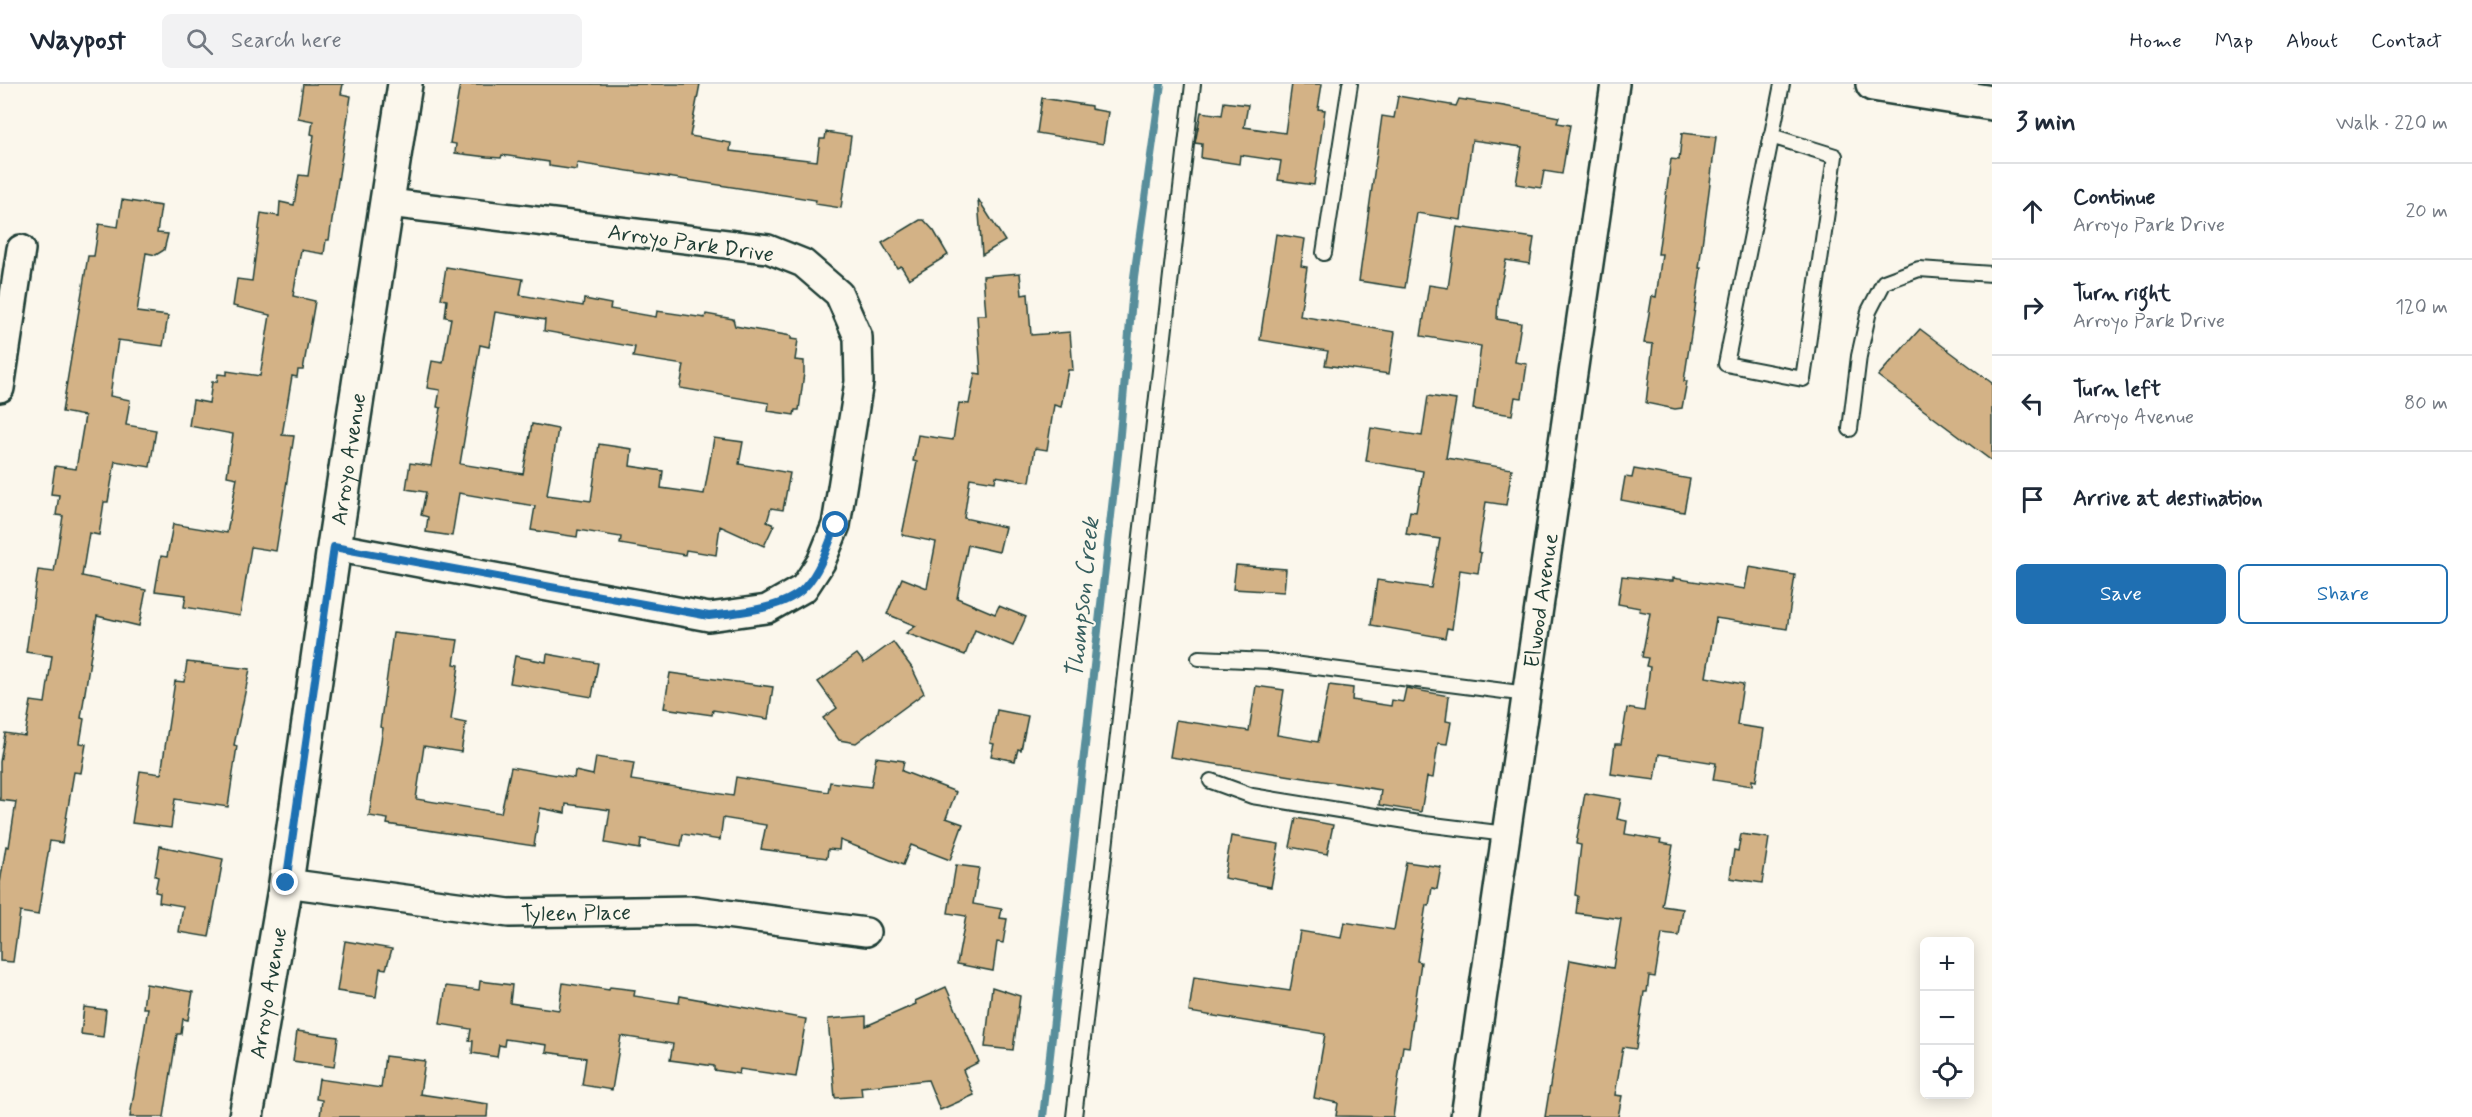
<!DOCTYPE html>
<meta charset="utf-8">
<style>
body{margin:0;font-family:Mynerve,sans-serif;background:#f2f2f3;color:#1f2937}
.controls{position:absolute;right:18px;bottom:18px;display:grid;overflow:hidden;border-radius:9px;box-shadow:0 3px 15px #0003}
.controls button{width:54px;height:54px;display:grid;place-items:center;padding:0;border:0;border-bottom:2px solid #e0e1e3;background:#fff;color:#1f2937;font:30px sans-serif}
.stop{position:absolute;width:18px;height:18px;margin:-14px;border:4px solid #1f6fb2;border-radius:50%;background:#fff}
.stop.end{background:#1f6fb2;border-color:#fff;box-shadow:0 2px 6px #0008}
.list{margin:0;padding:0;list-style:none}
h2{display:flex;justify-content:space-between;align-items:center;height:78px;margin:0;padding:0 24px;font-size:26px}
h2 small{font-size:20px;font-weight:400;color:#747a83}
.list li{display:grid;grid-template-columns:39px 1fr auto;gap:18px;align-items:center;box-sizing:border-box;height:96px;padding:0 24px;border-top:2px solid #e0e1e3}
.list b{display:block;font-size:22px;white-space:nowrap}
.list p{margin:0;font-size:20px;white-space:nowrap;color:#747a83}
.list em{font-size:20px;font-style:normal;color:#747a83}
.actions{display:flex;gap:12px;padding:18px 24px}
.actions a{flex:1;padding:14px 0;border:2px solid #1f6fb2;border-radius:9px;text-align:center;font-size:21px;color:#1f6fb2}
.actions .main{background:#1f6fb2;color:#fff}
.icon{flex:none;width:33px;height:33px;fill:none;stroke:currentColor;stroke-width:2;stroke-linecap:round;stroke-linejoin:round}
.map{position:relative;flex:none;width:1992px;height:1033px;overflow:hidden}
header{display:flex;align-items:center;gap:36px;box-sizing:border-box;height:84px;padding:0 30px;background:#fff;border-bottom:2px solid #e0e1e3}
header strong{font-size:28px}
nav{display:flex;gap:33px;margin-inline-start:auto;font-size:21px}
.search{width:420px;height:54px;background:#f2f2f3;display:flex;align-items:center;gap:15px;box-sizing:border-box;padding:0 21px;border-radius:9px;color:#747a83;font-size:22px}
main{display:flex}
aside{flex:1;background:#fff}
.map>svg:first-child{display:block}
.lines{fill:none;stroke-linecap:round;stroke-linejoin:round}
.stream{stroke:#588e9b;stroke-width:8}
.building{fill:#d3b286;stroke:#1f3d34;stroke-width:1.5}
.lane-casing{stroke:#1f3d34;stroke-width:18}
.street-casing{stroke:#1f3d34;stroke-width:32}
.secondary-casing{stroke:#1f3d34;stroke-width:38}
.lane{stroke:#fbf7ec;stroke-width:14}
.street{stroke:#fbf7ec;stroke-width:27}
.secondary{stroke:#fbf7ec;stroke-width:33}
.route{stroke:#1f6fb2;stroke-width:8}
.labels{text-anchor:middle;stroke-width:4.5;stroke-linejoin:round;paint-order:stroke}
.street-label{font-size:22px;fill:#1f3d34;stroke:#fbf7ec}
.water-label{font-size:24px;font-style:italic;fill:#375f5f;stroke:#fbf7ec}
</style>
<header>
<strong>Waypost</strong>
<div class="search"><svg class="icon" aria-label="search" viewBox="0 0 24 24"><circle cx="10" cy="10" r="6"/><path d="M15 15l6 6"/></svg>Search here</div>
<nav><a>Home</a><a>Map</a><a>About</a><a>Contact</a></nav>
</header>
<main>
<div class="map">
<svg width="1992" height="1033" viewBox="0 0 1992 1033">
<rect width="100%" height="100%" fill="#fbf7ec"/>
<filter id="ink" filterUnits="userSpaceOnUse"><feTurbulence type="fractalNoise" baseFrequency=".0167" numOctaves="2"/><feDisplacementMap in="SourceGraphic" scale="12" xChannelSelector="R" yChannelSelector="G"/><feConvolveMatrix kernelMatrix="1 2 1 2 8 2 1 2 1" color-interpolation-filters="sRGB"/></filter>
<g filter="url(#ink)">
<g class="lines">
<polyline class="stream" points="1043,1033 1119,361 1134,193 1161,0"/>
</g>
<g class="building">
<polygon points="303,0 343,0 341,10 351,12 329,156 326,156 324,170 301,166 293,212 315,217 303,286 298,286 297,293 292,292 282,351 294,352 276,467 251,463 240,532 184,523 186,511 155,507 161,472 167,473 173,440 227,449 237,394 227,392 233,350 189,342 193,316 209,319 212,298 217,298 218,290 227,291 227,287 260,292 270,231 233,222 237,195 252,197 261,129 279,132 280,118 294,121 299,91 308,92 314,51 311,50 313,37 298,34"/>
<polygon points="460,0 700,0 690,52 731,59 730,67 817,77 820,55 825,55 826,48 851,52 841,124 815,120 816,116 577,79 576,86 549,82 549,78 502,71 501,74 487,73 455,69 456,60 450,59"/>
<polygon points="1292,0 1322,0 1318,25 1325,26 1314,101 1278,96 1281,77 1240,71 1239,80 1201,74 1202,60 1195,59 1201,28 1222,31 1224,18 1248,21 1244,43 1285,49"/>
<polygon points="1398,12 1456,22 1459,15 1504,22 1559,33 1557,39 1570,41 1562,90 1544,87 1541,104 1516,100 1522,63 1472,56 1461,136 1417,129 1405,204 1359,197 1382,32 1394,34"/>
<polygon points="1042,14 1091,22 1091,25 1108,28 1103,60 1037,49"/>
<polygon points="1682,49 1716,53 1699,184 1701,184 1684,297 1687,297 1682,324 1675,325 1646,319 1653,260 1644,259 1652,212 1656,213 1662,170 1658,170 1671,75 1679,76"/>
<polygon points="978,115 1005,157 982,171"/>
<polygon points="122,116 161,122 157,149 168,150 164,166 156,171 146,169 137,228 168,232 163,262 118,256 110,312 130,316 126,341 156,346 150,383 115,377 108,418 104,418 99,451 89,449 82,492 146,506 139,542 97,532 81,634 84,635 80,659 86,660 81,689 74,688 62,759 50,757 38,831 20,828 13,878 0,877 0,799 6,762 9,763 16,718 0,716 0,678 5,649 25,652 31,617 45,619 52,572 26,568 38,486 54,488 63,432 56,431 59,411 51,410 55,382 76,385 85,332 62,328 88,172 94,172 99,140 118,143"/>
<polygon points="920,136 924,136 934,147 948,171 909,195 901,182 897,184 882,159"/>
<polygon points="1457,143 1534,154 1530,180 1506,176 1498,215 1497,235 1521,239 1515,278 1527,280 1522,314 1515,313 1512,331 1473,325 1481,262 1421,252 1429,201 1448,204"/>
<polygon points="1276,150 1305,155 1301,182 1307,183 1300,232 1395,248 1389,290 1325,281 1328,267 1260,256"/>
<polygon points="446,183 523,195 520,211 583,222 584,215 611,220 610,225 656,233 657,227 705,234 706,230 733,235 735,242 791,252 791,255 798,256 795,276 804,277 804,289 799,326 795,326 794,331 768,327 769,319 680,304 684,281 633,273 635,263 544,247 545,236 495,228 489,263 480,261 460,380 523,390 532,340 558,345 547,411 591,417 599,360 632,365 630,382 663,387 661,404 704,410 714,354 743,358 739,380 790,389 783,426 771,424 767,438 774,441 764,462 720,442 716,471 686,466 685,471 620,460 621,453 578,446 577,453 531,446 535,422 459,409 452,452 426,448 428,433 421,431 426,408 406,405 410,379 431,382 441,324 437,323 440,306 427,304 432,277 443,279 451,234 445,233 447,216 441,215"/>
<polygon points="1020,189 1022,211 1028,210 1031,251 1070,248 1073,286 1068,286 1061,323 1054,321 1047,366 1035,364 1030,398 996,392 995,398 970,394 964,434 1005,443 999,468 968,461 957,514 995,530 999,522 1026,533 1013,562 975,546 965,571 906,549 916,542 887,530 902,494 927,504 936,458 902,451 917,378 913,377 918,351 953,356 959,319 969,320 975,289 981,290 977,231 986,231 983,192"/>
<polygon points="1920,245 1992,299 1992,377 1878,292"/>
<polygon points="1428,312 1456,316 1446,374 1512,385 1506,421 1486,418 1478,468 1481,469 1478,489 1460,486 1452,545 1447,544 1445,554 1371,541 1377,496 1431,504 1440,455 1406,450 1410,427 1416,428 1423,387 1366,377 1371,344 1422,352"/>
<polygon points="1634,385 1690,395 1684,428 1621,416 1625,393 1632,394"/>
<polygon points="1236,481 1286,485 1284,508 1233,505"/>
<polygon points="1749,483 1795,491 1787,545 1716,534 1706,593 1743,600 1737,641 1764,645 1756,697 1752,696 1752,702 1713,696 1716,679 1659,670 1655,696 1611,690 1615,660 1621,660 1627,624 1644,627 1650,583 1646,582 1648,574 1642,573 1650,529 1639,527 1640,524 1618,520 1622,492 1666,497 1673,497 1673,494 1745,505"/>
<polygon points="393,549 458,556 454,580 459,581 451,636 466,639 461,668 424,662 416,715 501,729 511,683 574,694 575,687 593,691 596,673 634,679 631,696 733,712 736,693 828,708 830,698 871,703 876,673 904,677 902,687 956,708 946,734 963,740 950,776 911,761 903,781 840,756 839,766 828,765 827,774 761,765 766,741 723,734 720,756 683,750 681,762 641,755 640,765 605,759 610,726 566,720 565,729 540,724 534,762 387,740 388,735 369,732 383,644 380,643"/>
<polygon points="893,558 912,584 924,609 856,659 839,656 823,634 837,624 818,598 857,570 864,579"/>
<polygon points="547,570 598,579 592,613 510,599 515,572 546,578"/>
<polygon points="187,578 250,585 234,661 237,662 228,723 175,715 171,744 132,739 140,687 161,690 175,597 184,598"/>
<polygon points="670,589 773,603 768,635 713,626 712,631 664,624"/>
<polygon points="1329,601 1353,604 1352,616 1391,622 1392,616 1403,618 1406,604 1449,612 1446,637 1451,638 1447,660 1438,659 1433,694 1427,693 1421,728 1379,721 1381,706 1170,673 1176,636 1249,647 1256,602 1284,606 1277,651 1318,658"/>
<polygon points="997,626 1028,632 1021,666 1018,665 1015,677 991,672 994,660 990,659"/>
<polygon points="1585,709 1621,715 1617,735 1627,737 1625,750 1661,756 1660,759 1673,761 1662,822 1683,825 1679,852 1662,850 1655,893 1649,892 1647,908 1644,908 1636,965 1623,963 1615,1011 1622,1012 1618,1033 1545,1033 1570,876 1613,884 1621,835 1576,829 1578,812 1575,811 1581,761 1576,760"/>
<polygon points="1296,734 1333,741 1327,770 1290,763"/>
<polygon points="1741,750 1769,754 1762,799 1730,794 1734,766 1738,767"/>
<polygon points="1231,752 1279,760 1271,803 1224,794"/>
<polygon points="160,762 223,775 209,853 179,848 183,822 159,818 160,809 155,808 158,793 155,792"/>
<polygon points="1406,778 1441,783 1437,805 1432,804 1429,822 1426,821 1417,877 1421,878 1409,963 1403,962 1393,1033 1336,1032 1338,1019 1314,1014 1325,950 1189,928 1194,893 1290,907 1300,847 1341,854 1344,838 1394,846"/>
<polygon points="956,781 979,784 973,820 1002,825 1000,834 1007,835 1003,859 997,858 993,887 957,880 966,832 948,829"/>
<polygon points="345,857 392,865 386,885 380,884 376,913 337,907"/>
<polygon points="480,897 512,901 510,919 559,926 563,899 609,906 610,903 635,906 634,912 679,919 680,912 806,935 796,993 740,985 739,990 714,986 714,982 670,976 673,960 621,952 612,1006 582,1001 586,974 546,968 547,961 505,955 504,962 499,961 497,973 472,969 473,957 469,957 471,945 440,940 446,902 479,906"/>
<polygon points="146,900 193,908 188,936 183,935 181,950 177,950 164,1033 130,1033 148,924 143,924"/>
<polygon points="946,903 979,978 963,986 974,1011 940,1026 928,996 861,1003 862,1012 835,1014 828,935 866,932 866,942 916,920 915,917"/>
<polygon points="992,903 1020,912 1013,966 985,963"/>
<polygon points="84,923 106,926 103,953 81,950"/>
<polygon points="297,947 338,953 334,983 293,977"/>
<polygon points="385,972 425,977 420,1010 488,1020 487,1033 320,1033 322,1016 316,1015 319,995 381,1004"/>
</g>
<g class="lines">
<defs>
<g id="lane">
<polyline points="1771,52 1835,72 1803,295 1726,280 1782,0"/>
<polyline points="1324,169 1350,0"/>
<polyline points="1850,345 1859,272 1869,227 1884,198 1919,185 1992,190"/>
<polyline points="1199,574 1269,577 1527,610"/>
<polyline points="1211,697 1252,712 1425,740 1506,750"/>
<polyline points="1074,1033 1193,0"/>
</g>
<g id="street">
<polyline points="0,304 21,165"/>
<polyline points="334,463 709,533 767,525 804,504 821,478 836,441 859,298 858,253 839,210 803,179 768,165 389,119"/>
<path id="s1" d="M 286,799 L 509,829 L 695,826 L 866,848"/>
<path id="s2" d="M 1465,1033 L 1615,0"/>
</g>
<g id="secondary">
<polyline points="1873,0 1992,19"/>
<path id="s3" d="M 246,1033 L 286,799 L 334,463 L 405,0"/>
</g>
</defs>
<use href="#lane" class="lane-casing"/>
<use href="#street" class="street-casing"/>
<use href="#secondary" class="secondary-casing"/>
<use href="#lane" class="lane"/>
<use href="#street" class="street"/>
<use href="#secondary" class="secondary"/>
</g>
</g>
<g class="lines" filter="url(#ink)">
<path class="route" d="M 286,799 L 334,463 L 709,532 C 737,529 786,525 805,503 C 820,487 828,462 836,441"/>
</g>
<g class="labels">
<g class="street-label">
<text transform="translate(691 158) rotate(8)" y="8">Arroyo Park Drive</text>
<text dy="8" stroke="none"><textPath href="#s3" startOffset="666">Arroyo Avenue</textPath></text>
<text dy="8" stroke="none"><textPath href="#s2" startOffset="522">Elwood Avenue</textPath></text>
<text dy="8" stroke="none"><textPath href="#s1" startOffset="292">Tyleen Place</textPath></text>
<text dy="8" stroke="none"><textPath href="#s3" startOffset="126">Arroyo Avenue</textPath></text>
</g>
<g class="water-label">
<text transform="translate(1082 514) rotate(-84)" y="8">Thompson Creek</text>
</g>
</g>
</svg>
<div class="controls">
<button>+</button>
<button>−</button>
<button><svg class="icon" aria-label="locate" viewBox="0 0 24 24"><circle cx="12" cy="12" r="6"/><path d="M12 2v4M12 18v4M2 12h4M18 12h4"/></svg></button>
</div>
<div class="stop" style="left:836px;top:441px"></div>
<div class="stop end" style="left:286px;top:799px"></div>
</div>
<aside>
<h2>3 min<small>Walk · 220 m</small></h2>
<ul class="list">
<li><svg class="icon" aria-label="ahead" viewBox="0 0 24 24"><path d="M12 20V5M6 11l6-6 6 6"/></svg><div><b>Continue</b><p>Arroyo Park Drive</p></div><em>20 m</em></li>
<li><svg class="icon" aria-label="right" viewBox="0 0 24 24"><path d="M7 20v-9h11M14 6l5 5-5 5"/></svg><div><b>Turn right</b><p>Arroyo Park Drive</p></div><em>120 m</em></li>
<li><svg class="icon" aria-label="left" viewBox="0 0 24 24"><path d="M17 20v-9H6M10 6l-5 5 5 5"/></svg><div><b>Turn left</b><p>Arroyo Avenue</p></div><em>80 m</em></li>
<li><svg class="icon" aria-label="arrive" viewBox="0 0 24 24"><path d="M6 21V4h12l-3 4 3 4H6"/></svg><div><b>Arrive at destination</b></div></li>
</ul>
<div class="actions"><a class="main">Save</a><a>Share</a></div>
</aside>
</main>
